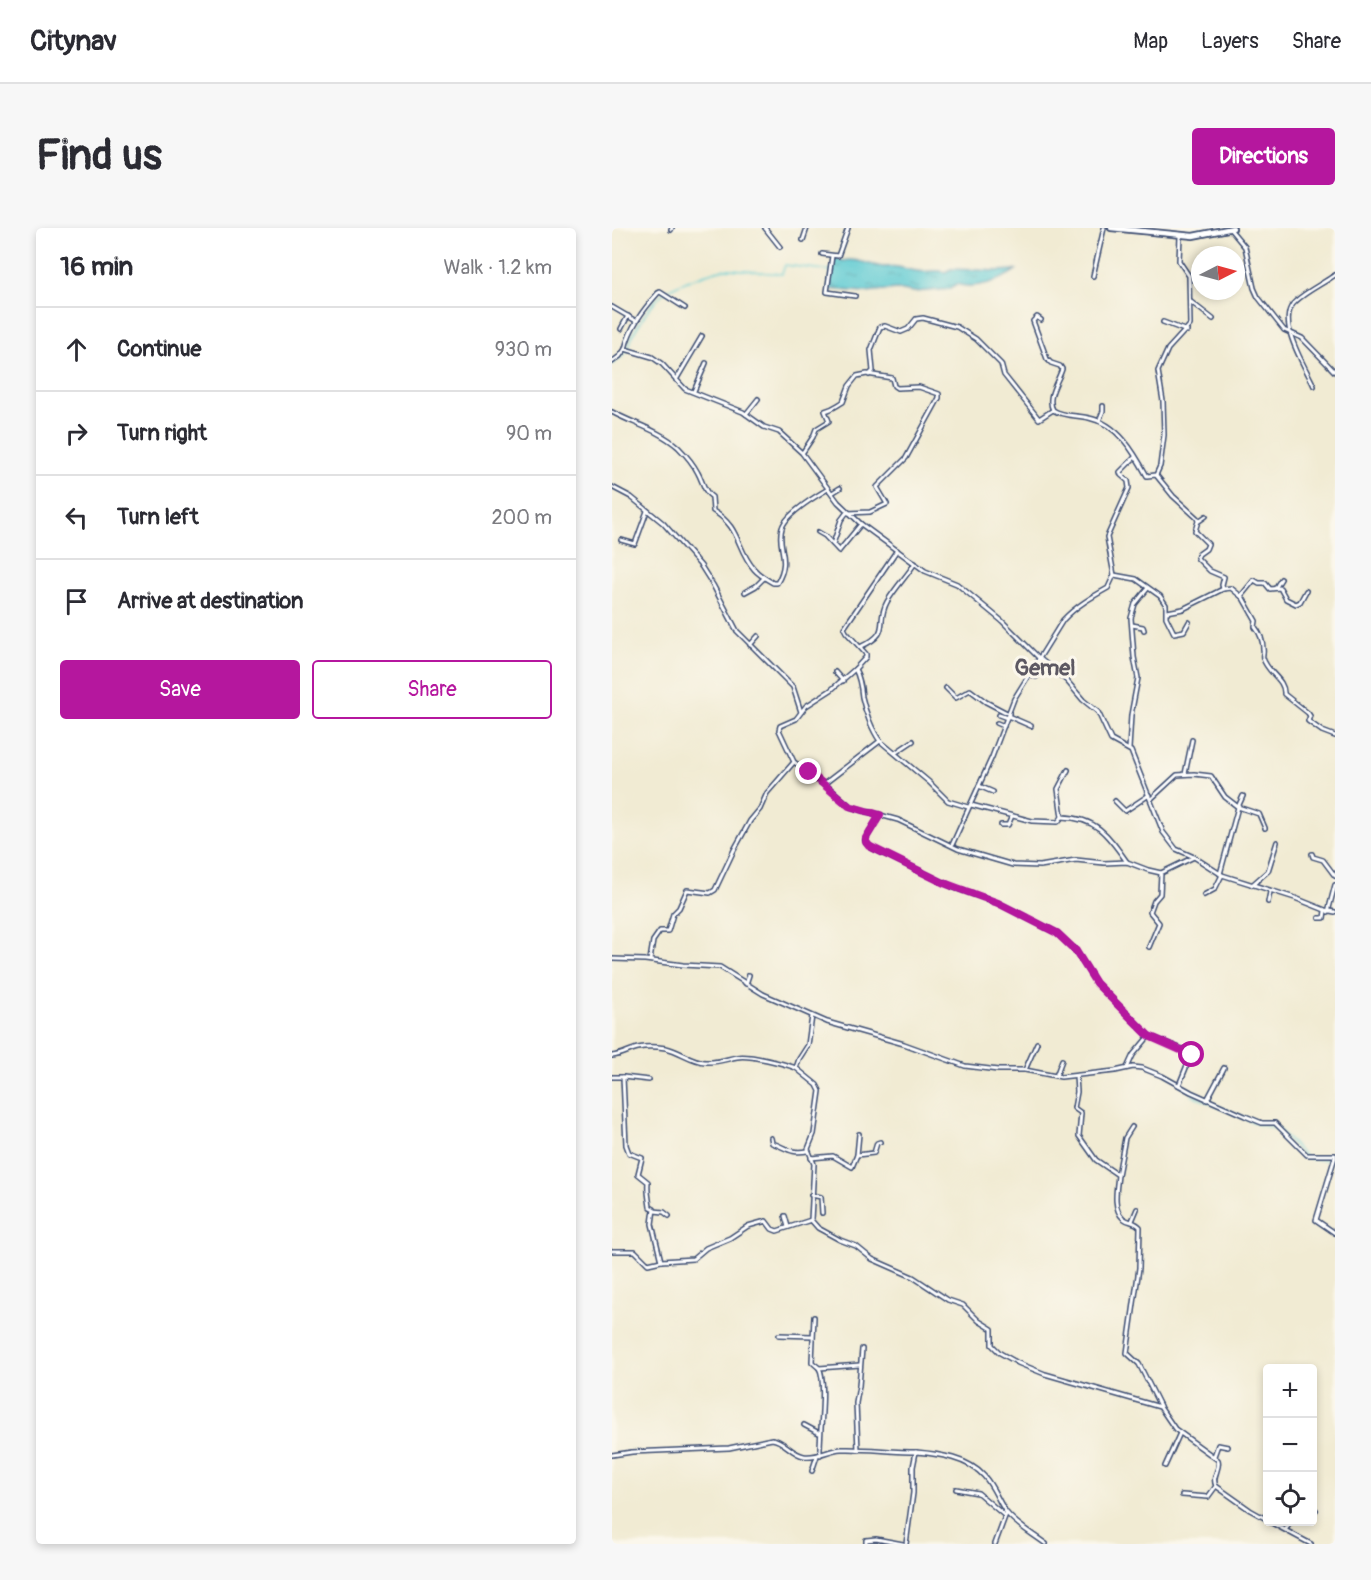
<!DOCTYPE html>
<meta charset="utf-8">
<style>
body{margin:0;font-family:Pangolin,sans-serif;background:#f7f7f7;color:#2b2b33}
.controls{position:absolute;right:18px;bottom:18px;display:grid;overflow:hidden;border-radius:6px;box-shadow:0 3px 9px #0003}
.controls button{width:54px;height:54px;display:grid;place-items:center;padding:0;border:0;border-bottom:2px solid #e1e1e2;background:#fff;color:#2b2b33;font:30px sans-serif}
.compass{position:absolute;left:579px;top:18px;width:54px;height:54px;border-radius:50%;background:#fff;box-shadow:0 3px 9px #0003;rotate:84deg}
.stop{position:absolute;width:18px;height:18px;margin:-14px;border:4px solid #b5179e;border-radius:50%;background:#fff}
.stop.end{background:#b5179e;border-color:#fff;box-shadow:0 2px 6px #0008}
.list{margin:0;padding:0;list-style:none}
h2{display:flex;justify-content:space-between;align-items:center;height:78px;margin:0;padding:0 24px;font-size:26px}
h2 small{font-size:20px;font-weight:400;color:#7c7c81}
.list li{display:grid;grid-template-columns:39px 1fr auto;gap:18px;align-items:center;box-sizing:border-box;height:84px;padding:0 24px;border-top:2px solid #e1e1e2}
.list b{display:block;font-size:22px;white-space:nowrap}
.list em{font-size:20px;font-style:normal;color:#7c7c81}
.actions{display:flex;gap:12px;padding:18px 24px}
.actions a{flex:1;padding:14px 0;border:2px solid #b5179e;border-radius:6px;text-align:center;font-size:21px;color:#b5179e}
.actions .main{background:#b5179e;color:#fff}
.icon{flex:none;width:33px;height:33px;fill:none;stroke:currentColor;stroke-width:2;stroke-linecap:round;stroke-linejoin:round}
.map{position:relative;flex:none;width:723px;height:1316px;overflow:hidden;border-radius:6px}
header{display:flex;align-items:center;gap:36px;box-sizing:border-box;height:84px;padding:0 30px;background:#fff;border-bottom:2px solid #e1e1e2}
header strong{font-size:28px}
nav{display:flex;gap:33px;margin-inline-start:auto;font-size:21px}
.intro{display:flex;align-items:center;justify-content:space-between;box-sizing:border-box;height:144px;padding:0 36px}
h1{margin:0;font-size:42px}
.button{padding:15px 27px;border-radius:6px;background:#b5179e;color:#fff;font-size:21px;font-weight:700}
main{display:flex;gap:36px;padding:0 36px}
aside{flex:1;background:#fff;border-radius:6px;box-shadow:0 3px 9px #0003}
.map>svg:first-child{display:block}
.water{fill:url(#water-ripples);stroke:#3c7c98;stroke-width:1.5}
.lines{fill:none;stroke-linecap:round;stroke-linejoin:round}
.stream{stroke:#5dcad2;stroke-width:1.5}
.minor-casing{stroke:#3b4b70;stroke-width:6}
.major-casing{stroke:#3b4b70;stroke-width:8}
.minor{stroke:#fff;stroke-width:3}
.major{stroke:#fff;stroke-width:4.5}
.route{stroke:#b5179e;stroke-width:8}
.labels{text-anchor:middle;stroke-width:6;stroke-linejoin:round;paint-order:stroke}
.quarter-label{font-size:22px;font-weight:bold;fill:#5c5862;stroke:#fbf7ec}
</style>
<header>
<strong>Citynav</strong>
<nav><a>Map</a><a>Layers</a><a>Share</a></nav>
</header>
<div class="intro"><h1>Find us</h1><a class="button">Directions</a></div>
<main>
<aside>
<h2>16 min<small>Walk · 1.2 km</small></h2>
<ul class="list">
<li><svg class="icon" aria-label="ahead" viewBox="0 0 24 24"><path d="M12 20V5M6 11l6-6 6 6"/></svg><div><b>Continue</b></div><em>930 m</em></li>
<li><svg class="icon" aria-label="right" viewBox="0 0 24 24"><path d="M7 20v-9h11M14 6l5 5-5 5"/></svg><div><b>Turn right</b></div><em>90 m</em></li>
<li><svg class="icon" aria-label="left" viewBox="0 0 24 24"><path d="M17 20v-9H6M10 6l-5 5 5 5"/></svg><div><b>Turn left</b></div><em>200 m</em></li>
<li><svg class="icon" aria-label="arrive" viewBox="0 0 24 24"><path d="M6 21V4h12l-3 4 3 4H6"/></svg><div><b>Arrive at destination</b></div></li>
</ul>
<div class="actions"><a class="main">Save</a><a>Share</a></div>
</aside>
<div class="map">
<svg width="723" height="1316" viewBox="0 0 723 1316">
<defs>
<pattern id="water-ripples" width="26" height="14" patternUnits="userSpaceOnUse" patternTransform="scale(1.5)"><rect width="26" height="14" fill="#5dcad2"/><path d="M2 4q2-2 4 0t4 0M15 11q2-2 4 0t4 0" fill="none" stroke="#4ca4ae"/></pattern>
</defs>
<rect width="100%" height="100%" fill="#fbf7ec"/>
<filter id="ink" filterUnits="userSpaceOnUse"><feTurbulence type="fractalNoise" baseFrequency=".0167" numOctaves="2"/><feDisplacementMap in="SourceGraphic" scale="12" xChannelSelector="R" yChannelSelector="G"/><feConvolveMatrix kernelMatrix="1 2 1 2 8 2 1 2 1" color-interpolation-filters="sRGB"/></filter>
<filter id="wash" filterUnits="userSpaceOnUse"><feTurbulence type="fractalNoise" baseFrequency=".008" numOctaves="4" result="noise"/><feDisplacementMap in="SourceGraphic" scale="24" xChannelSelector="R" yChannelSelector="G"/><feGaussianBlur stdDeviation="1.35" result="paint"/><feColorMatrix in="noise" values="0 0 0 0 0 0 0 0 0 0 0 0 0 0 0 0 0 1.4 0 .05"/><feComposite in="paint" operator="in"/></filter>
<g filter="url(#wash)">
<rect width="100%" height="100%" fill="#f1ebd3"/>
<path class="water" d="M 222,29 L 231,33 C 244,29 259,38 272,39 C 277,39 281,38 286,39 C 292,40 298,42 305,43 C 314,45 323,41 333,44 L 339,41 L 386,43 L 404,42 C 389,53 363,62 344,56 L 338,61 L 302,64 L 285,61 L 253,64 L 217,61 Z"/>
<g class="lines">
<g class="stream">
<path d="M 0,136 C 23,122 13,116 27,96 C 33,86 41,74 50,66 C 57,59 104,41 115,41 C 133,41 152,45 170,46 L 173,37 L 220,43"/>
<polyline points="580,867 646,896 666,901 693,929 700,931 722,932"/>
</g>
</g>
</g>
<g filter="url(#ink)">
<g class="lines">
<defs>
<g id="minor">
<polyline points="153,0 168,19"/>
<polyline points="618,1 633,19 642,60 646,69 672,102 690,110 723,144"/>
<polyline points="59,2 60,0"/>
<polyline points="191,12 195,0"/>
<polyline points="210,26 226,28 236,0"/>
<polyline points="220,28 215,64 243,68"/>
<polyline points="481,48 492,0"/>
<polyline points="579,74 601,91"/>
<polyline points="0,79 24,93"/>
<path d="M 429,92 L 425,89 L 421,93 L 435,131 L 439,135 L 448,138 L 450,141 C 446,154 434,169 441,182 C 452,189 465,187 477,190 C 506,196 522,224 535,248 L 544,247 L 561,268 L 585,290 L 586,293 L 583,303 L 596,316 L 594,321 L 587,326 L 585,330 L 598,343 L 612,349 L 610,357 L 611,361 L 619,360 L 631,370 L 644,393 L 643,399 C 648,405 651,413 651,421 C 652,424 650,427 651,430 C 655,445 673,451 672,466 L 696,485 L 698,488 L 696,493 L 710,503 L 723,508"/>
<polyline points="551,94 575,103"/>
<polyline points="9,101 16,88"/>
<path d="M 13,121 C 18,99 31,82 46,65 L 48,64 L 73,80"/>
<polyline points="0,134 8,128 13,121 40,129 50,136 73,161 131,184 152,199 167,204 190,225 226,274 249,296 313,343 345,356 390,393 427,430 455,453 471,472 486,484 499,512 519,523 551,604 564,621 582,629 610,647 683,670 713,682 723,684"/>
<polyline points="257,147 261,143 259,122 268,99 273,98 289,104 296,101 304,91 311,90 345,99 364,111 389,136 392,147 427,191 441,182"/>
<polyline points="64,152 90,108"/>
<path d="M 702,158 C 693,138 662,91 684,73 C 695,63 710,56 723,47"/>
<polyline points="82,163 94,135"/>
<path d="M 0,184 C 22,196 47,202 66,219 C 73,226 82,237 86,245 C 91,254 92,264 100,269 L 101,283 C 129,299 124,321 142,341 C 147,347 154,351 161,355 L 165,355 C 180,330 164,319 170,300 C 174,286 204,268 216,261"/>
<polyline points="134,186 146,171"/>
<polyline points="487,193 491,183 491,178"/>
<path d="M 191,224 L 201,209 L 204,201 L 217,193 L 213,183 C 221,181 224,178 231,174 L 237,158 L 245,148 L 255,146 L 280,150 L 282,158 L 285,160 L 307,159 L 327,166 L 327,170 L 294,230 L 265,259 L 275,276 L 258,284 L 236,285"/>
<polyline points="544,247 548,238 552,207 551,173 546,143 556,121 578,97 577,48 567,33 568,8"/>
<polyline points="0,259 19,269 51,295 89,338 101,357 125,403 181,459 189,484"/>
<polyline points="220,265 228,260"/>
<polyline points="587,293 594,288"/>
<polyline points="206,304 213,308 227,323 249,296"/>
<polyline points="9,312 23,316 35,283"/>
<polyline points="221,316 229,292 235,284"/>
<path d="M 285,322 L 232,400 L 234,404 L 254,426 L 254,429 L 243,441 C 248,450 249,459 250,469 C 253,483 260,502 268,513 L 317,554 L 336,573 L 356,579"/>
<polyline points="502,347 495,309 517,260 516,253 509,247 508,244 523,229"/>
<polyline points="664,359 669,351"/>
<polyline points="133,364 144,358 152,350"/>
<polyline points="629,368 642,352 647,355 653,355 658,361 668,360 674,371 684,376 688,374 694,363"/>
<polyline points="555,384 571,381 611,361"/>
<polyline points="520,397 531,399 532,402"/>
<polyline points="138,417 146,408"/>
<path d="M 248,419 C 281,404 263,396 275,374 C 283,360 295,348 303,335"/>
<polyline points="223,444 231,453"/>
<polyline points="417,445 424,449 429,444"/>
<polyline points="334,460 344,470 358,462 374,474 397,486"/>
<polyline points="387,487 395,490"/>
<polyline points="396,488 419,498"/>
<polyline points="385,495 392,498"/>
<polyline points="517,521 519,487 526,450 522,429 519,390 523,376 536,360"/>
<polyline points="283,525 301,513"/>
<polyline points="182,534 198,545 208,554 214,557 239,579 286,592 346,621 401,637 428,638 464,632 492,635 515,634 536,642 549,645 582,629"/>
<polyline points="573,546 580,512"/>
<polyline points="212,556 268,513"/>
<polyline points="367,558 381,564"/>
<polyline points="631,568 626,579 647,586 653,600"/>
<polyline points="539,571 565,547 582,546 599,548 613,569 626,579 608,646"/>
<polyline points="503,573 513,583 537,567"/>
<polyline points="359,577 420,593 446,594 450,589 446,561 456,542"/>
<polyline points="268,587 253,612 254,615 260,620 343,660 386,675 445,705 464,723 484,755 537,808 580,825 567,857"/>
<path d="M 450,589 C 485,590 496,607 515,634"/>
<polyline points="389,597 396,597 400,588"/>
<path d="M 340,617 L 380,529 L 402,471 L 451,392 C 464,378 480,369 496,360 L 502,347 L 524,351 L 548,368 L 554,377 L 554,389 L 562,405 L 572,403 L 577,394"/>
<polyline points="700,626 701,629 711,632 723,648"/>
<polyline points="640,657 656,643 665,614"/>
<polyline points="592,667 603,661 610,647"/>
<polyline points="656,674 658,664"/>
<polyline points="716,684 723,657"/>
<polyline points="707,690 712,690 713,683"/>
<polyline points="537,719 547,695 538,684 542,673 548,666 549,645"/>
<polyline points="0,731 33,732 71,737 108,739 151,766 215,794 292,816 353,838 386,842 413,842 449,849 503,843 521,839 530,840 550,848 579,864 633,888 650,895 663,895 695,927 723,927"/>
<polyline points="38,732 41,713 48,703 56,703 61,686 67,680 75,662 98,665 103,662 122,622 138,593 148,581 155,565 182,534 167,502 168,498 184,491 194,478 219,462 243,441"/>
<polyline points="134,756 137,747"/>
<path d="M 0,828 C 10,827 17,822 26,820 C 34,818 47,819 54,820 C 68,823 79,833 93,834 C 106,835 114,831 125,829 C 136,826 173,836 184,840"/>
<polyline points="515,840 521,827 537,808"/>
<polyline points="413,842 425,815"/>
<polyline points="444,848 450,832"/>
<path d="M 464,848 L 465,864 L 462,880 L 469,885 L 467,908 L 484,932 L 506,947 C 505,959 500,980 511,990 C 517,995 523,993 528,999 L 527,1040 L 515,1125 L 527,1136 L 548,1178"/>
<polyline points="0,849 11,849"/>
<path d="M 37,852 L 11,849 L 14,917 L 17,925 L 30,930 L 26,946 L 36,954 C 35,963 37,970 38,979 L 42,981 L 40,996 L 49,1033"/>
<polyline points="595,872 612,840"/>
<path d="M 159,910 L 160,915 C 175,920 178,926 196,923"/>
<polyline points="245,927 262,925 265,915 268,914"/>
<polyline points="723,929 704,992 723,1005"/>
<polyline points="199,930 221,928 240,939 245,927 247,906"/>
<polyline points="506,947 513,910 520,899"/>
<polyline points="199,967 209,969 210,985"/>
<polyline points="42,983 52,984 57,988"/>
<polyline points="173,988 176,999"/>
<polyline points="199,992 202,936 196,921 202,906 208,863 205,857 184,840 187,831 196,817 200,788"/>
<polyline points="520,993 525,981"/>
<path d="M 0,1023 L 23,1023 L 36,1036 L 49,1033 L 81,1031 L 94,1020 L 118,1010 L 136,998 L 154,993 L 160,1001 L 165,1003 L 199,992 L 206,1000 L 228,1012 L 244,1018 L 260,1031 L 301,1049 L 336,1072 L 351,1077 L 367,1093 L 380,1101 L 380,1117 L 388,1125 L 406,1135 L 433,1146 L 548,1179 L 563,1201 L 606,1232 C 609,1241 599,1248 604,1258 L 638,1282 L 656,1292"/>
<path d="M 202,1089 L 200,1134 C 202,1136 205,1138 207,1140 C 215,1152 207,1210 208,1227"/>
<polyline points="167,1107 200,1108"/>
<polyline points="207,1140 248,1137"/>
<polyline points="192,1197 207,1205"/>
<polyline points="246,1222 244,1175 247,1158 250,1121"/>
<path d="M 304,1224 C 327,1226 356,1230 372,1248 C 382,1259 386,1273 394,1284 C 404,1297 421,1306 434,1316"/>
<path d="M 0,1227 L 20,1224 L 117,1220 L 160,1211 C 172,1212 179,1226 192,1228 C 206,1230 216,1222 229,1221 C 254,1220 279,1224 304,1224 L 301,1239 L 301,1265 L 294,1316"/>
<polyline points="602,1228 606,1217 616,1219"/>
<polyline points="553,1238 568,1205"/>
<polyline points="200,1243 205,1228"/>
<polyline points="344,1261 366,1265 393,1288"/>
<polyline points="570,1267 596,1269 604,1258"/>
<polyline points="700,1278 704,1282 700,1285"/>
<polyline points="658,1294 699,1316"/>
<polyline points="674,1301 679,1294"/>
<polyline points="254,1316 254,1312 264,1311 291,1316"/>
<polyline points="383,1316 394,1286"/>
</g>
<polyline id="major" points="499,0 581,8 621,0"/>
</defs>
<use href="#minor" class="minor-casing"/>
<use href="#major" class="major-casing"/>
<use href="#minor" class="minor"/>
<use href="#major" class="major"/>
</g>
</g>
<g class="lines" filter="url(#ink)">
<polyline class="route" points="197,544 237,578 268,587 254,610 254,614 257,618 332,655 386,675 445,705 464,723 484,755 537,808 580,827"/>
</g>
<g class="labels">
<g class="quarter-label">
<text x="433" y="447">Gemel</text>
</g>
</g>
</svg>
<div class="controls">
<button>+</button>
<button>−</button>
<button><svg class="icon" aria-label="locate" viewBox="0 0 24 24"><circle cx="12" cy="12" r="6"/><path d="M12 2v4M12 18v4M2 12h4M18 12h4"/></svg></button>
</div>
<svg class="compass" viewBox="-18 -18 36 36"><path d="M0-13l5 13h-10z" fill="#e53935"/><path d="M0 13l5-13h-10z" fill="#7c7c81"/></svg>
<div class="stop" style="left:580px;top:827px"></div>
<div class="stop end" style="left:197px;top:544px"></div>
</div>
</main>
